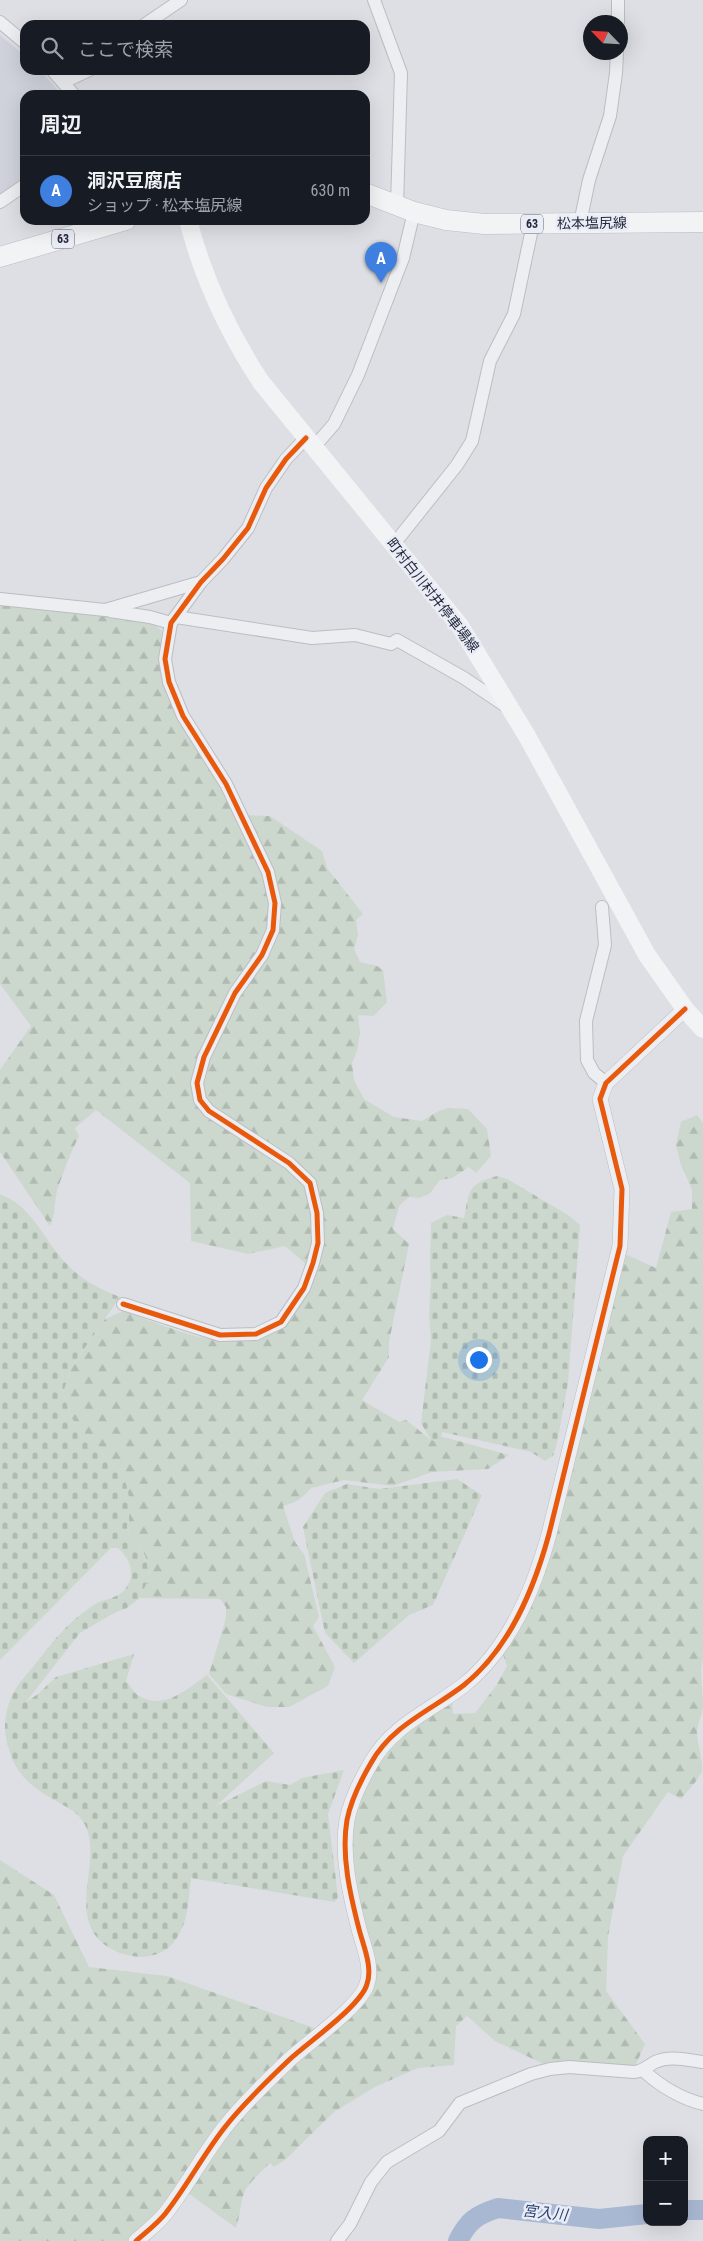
<!DOCTYPE html>
<html lang="ja">
<meta charset="utf-8">
<style>
body{margin:0;font-family:"Roboto Condensed","Noto Sans JP",sans-serif;background:#20242c;color:#f1f3f6}
.controls{position:absolute;right:15px;bottom:15px;display:grid;overflow:hidden;border-radius:10px;box-shadow:0 5px 20px #0002}
.controls button{width:45px;height:45px;display:grid;place-items:center;padding:0;border:0;border-bottom:1px solid #363941;background:#171b24;color:#f1f3f6;font:25px sans-serif}
.compass{position:absolute;left:583px;top:15px;width:45px;height:45px;border-radius:50%;background:#171b24;box-shadow:0 5px 20px #0002;rotate:295deg}
.you{position:absolute;left:478px;top:1359px;width:18px;height:18px;margin:-12px;border:4px solid #fff;border-radius:50%;background:#1a73e8;box-shadow:0 0 0 8px #1a73e833}
.badge{display:grid;place-items:center;width:32px;height:32px;border-radius:50%;background:#b45309;color:#fff;font-size:16px;font-weight:700}
.pin{position:absolute;translate:-50% -41px;filter:drop-shadow(0 1px 2px #0008)}
.pin::after{content:'';position:absolute;top:26px;width:18px;height:15px;background:inherit;clip-path:polygon(0 0,100% 0,50% 100%)}
.list{margin:0;padding:0;list-style:none}
h2{display:flex;justify-content:space-between;align-items:center;height:65px;margin:0;padding:0 20px;font-size:21px}
h2 small{font-size:16px;font-weight:400;color:#9ea1a6}
.list li{display:grid;grid-template-columns:32px 1fr auto;gap:15px;align-items:center;box-sizing:border-box;height:70px;padding:0 20px;border-top:1px solid #363941}
.list b{display:block;font-size:19px;white-space:nowrap}
.list p{margin:0;font-size:16px;white-space:nowrap;color:#9ea1a6}
.list em{font-size:16px;font-style:normal;color:#9ea1a6}
.icon{flex:none;width:28px;height:28px;fill:none;stroke:currentColor;stroke-width:2;stroke-linecap:round;stroke-linejoin:round}
.map{position:relative;flex:none;width:703px;height:2241px;overflow:hidden}
.search{position:absolute;background:#171b24;box-shadow:0 5px 20px #0002;left:20px;top:20px;width:350px;height:55px;display:flex;align-items:center;gap:12px;box-sizing:border-box;padding:0 18px;border-radius:15px;color:#9ea1a6;font-size:19px}
.panel{position:absolute;background:#171b24;box-shadow:0 5px 20px #0002;left:20px;top:90px;width:350px;height:135px;border-radius:15px}
.map>svg:first-child{display:block}
.built{fill:#cfd2db}
.forest{fill:url(#forest-firs)}
.cemetery{fill:url(#cemetery-stones)}
.lines{fill:none;stroke-linecap:round;stroke-linejoin:round}
.river{stroke:#a9b8d2;stroke-width:20}
.minor-casing{stroke:#bcbdc2;stroke-width:14}
.tertiary-casing{stroke:#bcbdc2;stroke-width:16}
.primary-casing{stroke:#babcc2;stroke-width:21}
.minor{stroke:#edeef1;stroke-width:12}
.tertiary{stroke:#edeef1;stroke-width:15}
.secondary{stroke:#f2f3f5;stroke-width:18}
.primary{stroke:#f2f3f5;stroke-width:20}
.cycleway-casing{stroke:#eaedf5;stroke-width:8}
.cycleway{stroke:#e8590c;stroke-width:5}
.labels{text-anchor:middle;stroke-width:5;stroke-linejoin:round;paint-order:stroke}
.shield{fill:#eaedf5;stroke:#5f6475;stroke-width:1}
.shield-label{font-size:12px;font-weight:bold;fill:#242a3e}
.street-label{font-size:14px;fill:#242a3e;stroke:#eaedf5}
.water-label{font-size:15px;font-style:italic;fill:#2b4375;stroke:#eaedf5}
</style>
<div class="map">
<svg width="703" height="2241" viewBox="0 0 703 2241">
<defs>
<pattern id="forest-firs" width="22" height="20" patternUnits="userSpaceOnUse" patternTransform="scale(1.25)"><rect width="22" height="20" fill="#ccd8cd"/><path d="M5 1l3.5 6h-7zM16 11l3.5 6h-7z" fill="#afbab1"/></pattern>
<pattern id="cemetery-stones" width="16" height="16" patternUnits="userSpaceOnUse" patternTransform="scale(1.25)"><rect width="16" height="16" fill="#ccd8cd"/><path d="M2 7V4a2 2 0 0 1 4 0v3zM10 15v-3a2 2 0 0 1 4 0v3z" fill="#afbab1"/></pattern>
</defs>
<rect width="100%" height="100%" fill="#dedfe4"/>
<polygon class="built" points="0,35 25,56 25,70 40,70 62,95 25,95 25,180 0,197"/>
<g class="forest">
<path d="M 0,605 C 29,607 148,612 162,631 C 156,696 182,723 214,775 C 223,788 229,802 236,815 L 270,816 L 322,851 L 327,868 L 363,914 L 356,920 L 358,935 L 354,949 L 360,962 L 377,966 L 383,970 L 387,1002 L 374,1016 L 358,1015 L 360,1032 L 357,1051 L 352,1063 L 354,1080 L 364,1099 L 394,1117 L 422,1121 C 441,1108 446,1107 468,1109 L 487,1129 L 491,1156 L 476,1173 L 469,1167 L 452,1178 L 440,1180 L 429,1194 L 419,1198 L 409,1197 L 399,1206 L 393,1229 L 409,1244 L 389,1342 L 389,1357 L 362,1400 L 399,1422 L 406,1420 L 431,1440 L 439,1441 L 440,1436 L 509,1455 L 488,1469 L 432,1472 L 393,1486 L 344,1480 L 311,1488 C 303,1498 296,1503 283,1506 L 295,1542 L 304,1554 L 319,1617 L 313,1626 L 335,1667 L 328,1686 L 289,1707 L 267,1707 L 226,1694 L 209,1674 L 226,1618 L 226,1607 L 220,1599 L 140,1598 L 149,1578 L 147,1561 L 141,1547 L 129,1536 L 127,1526 L 129,1520 L 125,1479 L 72,1419 L 63,1393 L 71,1368 L 105,1319 L 123,1311 C 168,1326 221,1354 268,1334 C 272,1333 278,1331 282,1328 C 297,1316 308,1290 317,1273 L 285,1246 L 248,1254 L 191,1241 L 190,1183 L 96,1110 L 75,1128 L 79,1136 C 70,1154 63,1172 57,1191 C 54,1203 56,1214 50,1226 L 0,1152 L 0,1070 L 31,1026 L 0,984 Z"/>
<path d="M 697,1115 L 703,1123 L 703,1659 C 699,1676 703,1686 703,1704 C 703,1714 697,1723 697,1734 C 698,1746 703,1760 702,1771 C 698,1781 688,1790 681,1799 L 668,1792 L 623,1856 L 608,1937 L 606,1991 L 645,2044 L 634,2069 L 550,2067 L 495,2041 L 467,2016 L 456,2026 L 454,2065 L 418,2068 L 375,2087 L 334,2112 L 285,2160 L 274,2167 L 270,2163 C 261,2172 250,2181 244,2193 C 240,2204 240,2217 236,2228 L 188,2193 L 226,2132 L 286,2071 L 369,1995 C 368,1974 368,1951 365,1930 C 360,1901 353,1873 352,1843 C 351,1808 370,1769 394,1743 C 410,1726 432,1714 452,1701 L 453,1714 L 475,1713 L 496,1686 L 507,1666 L 502,1652 L 542,1582 L 560,1523 L 625,1254 L 656,1268 L 671,1212 L 692,1209 L 692,1190 L 680,1162 L 676,1145 L 681,1122 Z"/>
<polygon points="0,1860 54,1895 89,1967 167,1976 317,2029 160,2210 129,2241 0,2241"/>
</g>
<g class="cemetery">
<path d="M 497,1176 L 507,1179 L 568,1215 L 580,1225 L 568,1383 L 557,1443 L 553,1456 L 545,1461 L 531,1452 L 442,1432 L 440,1441 L 431,1440 L 421,1423 L 431,1340 L 429,1315 L 431,1279 L 430,1264 L 431,1223 L 447,1215 L 464,1218 C 470,1190 467,1184 497,1176 Z"/>
<path d="M 0,1194 C 30,1206 39,1230 58,1254 C 74,1275 96,1288 120,1297 L 71,1368 L 63,1393 L 72,1419 L 125,1479 L 129,1497 L 129,1520 L 127,1526 L 129,1536 L 141,1547 L 147,1561 L 149,1578 L 140,1598 L 127,1608 L 114,1613 L 80,1633 L 26,1702 L 38,1694 L 56,1677 L 134,1654 L 126,1681 C 130,1685 134,1693 139,1696 C 164,1711 187,1689 207,1675 L 274,1753 L 216,1806 L 266,1781 L 290,1785 L 302,1778 L 344,1770 L 328,1814 L 338,1897 L 335,1902 L 191,1878 C 188,1901 189,1923 174,1942 C 167,1952 152,1957 140,1957 C 127,1956 116,1953 105,1945 C 64,1914 107,1856 82,1820 C 77,1812 66,1807 58,1802 C 28,1786 13,1772 6,1738 C 3,1722 7,1704 15,1690 C 19,1682 27,1674 33,1667 C 52,1643 67,1622 94,1605 C 104,1598 119,1599 126,1588 C 137,1574 129,1558 118,1548 L 111,1548 L 0,1660 Z"/>
<polygon points="457,1479 482,1495 433,1605 409,1615 354,1663 325,1633 303,1527 325,1493 347,1484 379,1489"/>
</g>
<g class="lines">
<g class="river">
<polyline points="684,2210 703,2210"/>
<path d="M 458,2241 C 468,2221 476,2215 498,2208 L 599,2219 L 647,2214"/>
</g>
<defs>
<g id="minor">
<polyline points="374,0 401,73 397,206"/>
<polyline points="0,22 25,43"/>
<polyline points="618,22 618,0"/>
<polyline points="144,25 181,0"/>
<polyline points="52,70 74,95"/>
<polyline points="64,82 89,70"/>
<polyline points="0,202 25,185"/>
<polyline points="580,223 589,180 610,116 616,73 617,52"/>
<polyline points="314,447 334,424 358,375 403,258 414,212"/>
<polyline points="394,544 457,465 472,441 490,361 514,314 533,224"/>
<polyline points="0,599 105,610 201,582"/>
<polyline points="110,611 150,617 171,623"/>
<polyline points="176,617 312,638 355,635 391,644 397,640 464,678 510,709"/>
<polyline points="602,907 605,945 586,1021 587,1060 594,1073 606,1083"/>
<polyline points="123,1304 220,1335 256,1334 281,1322 304,1288 313,1263 318,1243 317,1213 310,1183 289,1163 209,1111 200,1100 197,1083 204,1057 235,993 262,955 273,930 275,903 268,872 226,784 183,716 169,682 165,659 171,623 201,582 223,559 248,528 266,488 286,459 306,438"/>
<path d="M 644,2071 C 660,2086 682,2099 703,2104"/>
<path d="M 337,2241 L 350,2224 L 371,2182 L 387,2162 L 439,2131 L 460,2103 L 531,2074 L 550,2069 L 569,2067 L 634,2072 C 644,2071 646,2067 655,2062 C 670,2055 687,2060 703,2062"/>
</g>
<path id="tertiary" d="M 136,2241 C 146,2232 157,2224 165,2214 C 187,2186 203,2155 225,2127 C 243,2104 268,2080 289,2060 C 307,2043 361,2006 367,1984 C 373,1967 363,1945 359,1929 C 350,1894 341,1855 347,1820 C 351,1800 361,1780 371,1763 C 392,1725 432,1710 464,1685 C 510,1648 534,1589 549,1534 L 620,1246 L 622,1189 L 600,1099 L 606,1083 L 685,1009"/>
<g id="primary">
<polyline points="365,193 414,212 446,220 484,224 703,222"/>
<polyline points="0,257 126,220"/>
</g>
</defs>
<use href="#minor" class="minor-casing"/>
<use href="#tertiary" class="tertiary-casing"/>
<use href="#primary" class="primary-casing"/>
<use href="#minor" class="minor"/>
<use href="#tertiary" class="tertiary"/>
<path class="secondary" d="M 188,220 C 203,278 228,332 261,382 L 460,626 L 527,736 L 647,955 L 685,1009 L 703,1029"/>
<use href="#primary" class="primary"/>
<defs>
<g id="cycleway">
<polyline points="123,1304 220,1335 256,1334 281,1322 304,1288 313,1263 318,1243 317,1213 310,1183 289,1163 209,1111 200,1100 197,1083 204,1057 235,993 262,955 273,930 275,903 268,872 226,784 183,716 169,682 165,659 171,623 201,582 223,559 248,528 266,488 286,459 306,438"/>
<path d="M 136,2241 C 146,2232 157,2224 165,2214 C 187,2186 203,2155 225,2127 C 243,2104 268,2080 289,2060 C 307,2043 361,2006 367,1984 C 373,1967 363,1945 359,1929 C 350,1894 341,1855 347,1820 C 351,1800 361,1780 371,1763 C 392,1725 432,1710 464,1685 C 510,1648 534,1589 549,1534 L 620,1246 L 622,1189 L 600,1099 L 606,1083 L 685,1009"/>
</g>
</defs>
<use href="#cycleway" class="cycleway-casing"/>
<use href="#cycleway" class="cycleway"/>
</g>
<g class="labels">
<g class="shield">
<rect x="521" y="214.5" width="22" height="19" rx="4"/>
<rect x="52" y="229.5" width="22" height="19" rx="4"/>
</g>
<g class="shield-label">
<text x="532" y="228">63</text>
<text x="63" y="243">63</text>
</g>
<g class="street-label">
<text transform="translate(592 223) rotate(-1)" y="5">松本塩尻線</text>
<text transform="translate(433 595) rotate(52)" y="5">町村白川村井停車場線</text>
</g>
<g class="water-label">
<text transform="translate(545 2213) rotate(6)" y="5">宮入川</text>
</g>
</g>
</svg>
<div class="controls">
<button>+</button>
<button>−</button>
</div>
<svg class="compass" viewBox="-18 -18 36 36"><path d="M0-13l5 13h-10z" fill="#e53935"/><path d="M0 13l5-13h-10z" fill="#9ea1a6"/></svg>
<div class="you"></div>
<div class="pin badge" style="left:381px;top:283px;background:#3f7fe0">A</div>
<div class="search"><svg class="icon" aria-label="search" viewBox="0 0 24 24"><circle cx="10" cy="10" r="6"/><path d="M15 15l6 6"/></svg>ここで検索</div>
<section class="panel">
<h2>周辺<small></small></h2>
<ul class="list">
<li><span class="badge" style="background:#3f7fe0">A</span><div><b>洞沢豆腐店</b><p>ショップ · 松本塩尻線</p></div><em>630 m</em></li>
</ul>
</section>
</div>
